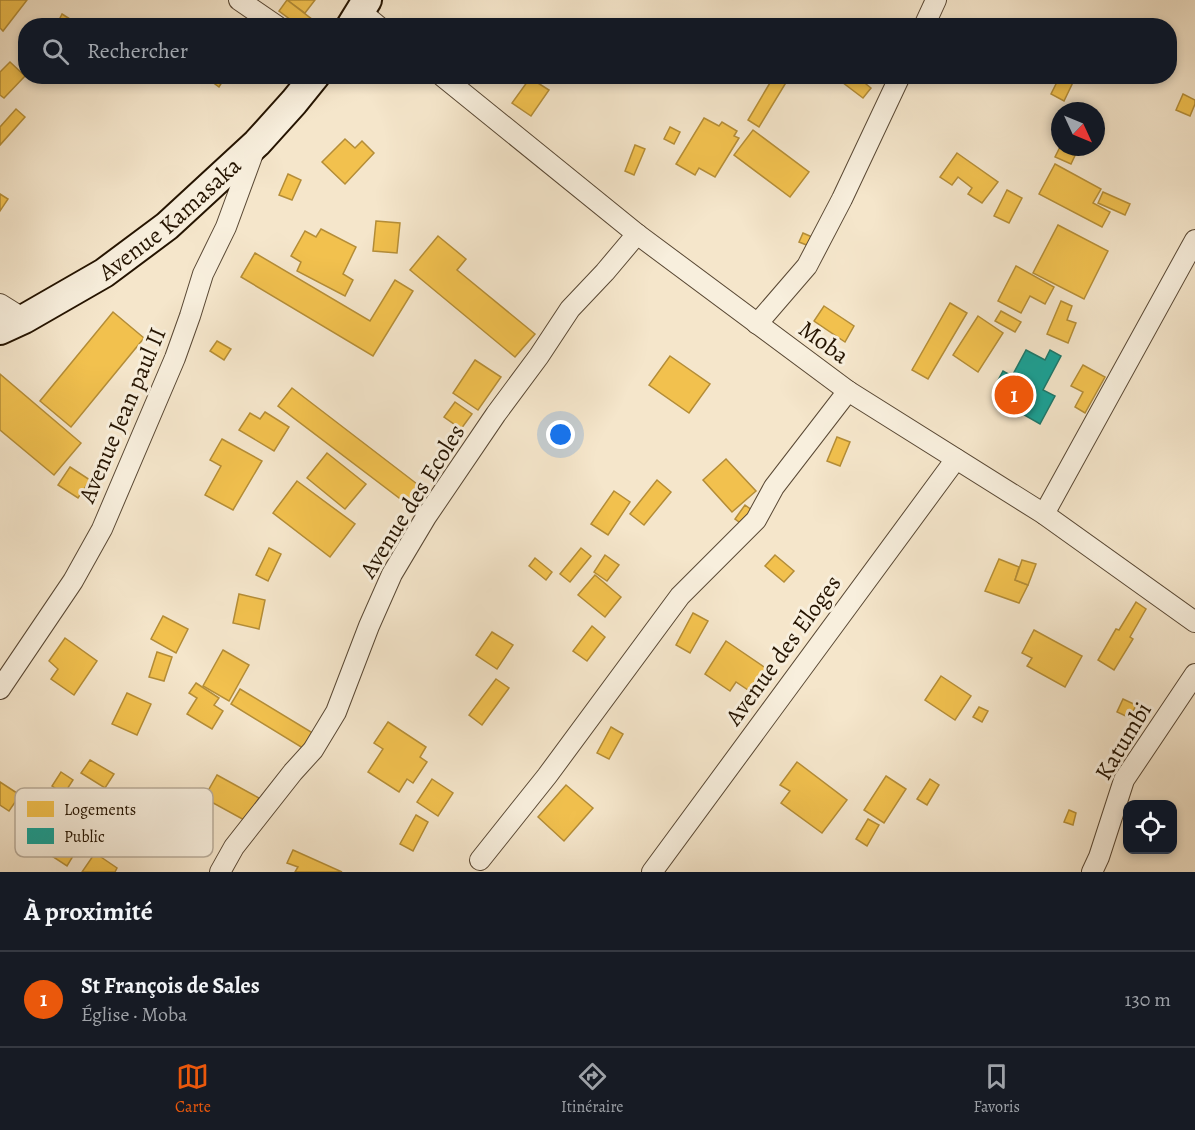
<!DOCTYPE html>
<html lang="fr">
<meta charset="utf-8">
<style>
body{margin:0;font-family:Alegreya,serif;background:#20242c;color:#f1f3f6}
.controls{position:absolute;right:18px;bottom:18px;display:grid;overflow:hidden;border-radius:12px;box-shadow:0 3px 9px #0003}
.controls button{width:54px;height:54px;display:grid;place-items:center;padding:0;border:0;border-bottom:2px solid #363941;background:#171b24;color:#f1f3f6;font:30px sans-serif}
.compass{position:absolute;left:1051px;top:102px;width:54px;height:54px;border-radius:50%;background:#171b24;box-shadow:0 3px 9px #0003;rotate:134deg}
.you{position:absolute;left:561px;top:435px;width:21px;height:21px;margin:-15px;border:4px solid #fff;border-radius:50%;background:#1a73e8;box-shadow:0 0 0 9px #1a73e833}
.badge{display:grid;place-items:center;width:39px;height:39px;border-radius:50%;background:#ea580c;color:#fff;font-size:20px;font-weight:700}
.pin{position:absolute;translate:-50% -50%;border:3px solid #fff;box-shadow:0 2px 6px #0006}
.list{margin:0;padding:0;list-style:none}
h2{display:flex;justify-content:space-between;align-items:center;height:78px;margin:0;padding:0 24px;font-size:26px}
h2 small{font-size:20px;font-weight:400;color:#9ea1a6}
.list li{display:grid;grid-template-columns:39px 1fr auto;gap:18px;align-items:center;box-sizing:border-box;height:96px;padding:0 24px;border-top:2px solid #363941}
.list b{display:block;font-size:22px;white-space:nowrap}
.list p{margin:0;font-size:20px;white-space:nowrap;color:#9ea1a6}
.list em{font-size:20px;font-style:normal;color:#9ea1a6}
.icon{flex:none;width:33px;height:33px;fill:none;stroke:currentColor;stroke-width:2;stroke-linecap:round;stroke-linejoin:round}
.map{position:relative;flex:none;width:1195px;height:872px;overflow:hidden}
.search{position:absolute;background:#171b24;box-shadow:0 3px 9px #0003;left:18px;right:18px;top:18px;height:66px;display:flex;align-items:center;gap:15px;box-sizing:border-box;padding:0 21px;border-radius:24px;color:#9ea1a6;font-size:22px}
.sheet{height:174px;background:#171b24}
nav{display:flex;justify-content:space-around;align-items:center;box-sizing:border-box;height:84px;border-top:2px solid #363941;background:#171b24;font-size:16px;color:#9ea1a6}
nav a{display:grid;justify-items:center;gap:3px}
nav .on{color:#ea580c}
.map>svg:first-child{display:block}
.homes{fill:#f2c14e;stroke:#b48d37;stroke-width:1.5}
.public{fill:#17a398;stroke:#1b786b;stroke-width:1.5}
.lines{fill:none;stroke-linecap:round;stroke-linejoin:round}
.street-casing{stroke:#594834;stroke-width:22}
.secondary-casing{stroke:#251401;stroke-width:32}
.street{stroke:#f8efdd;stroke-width:20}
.secondary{stroke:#f8efdd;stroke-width:28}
.labels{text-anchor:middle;stroke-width:6;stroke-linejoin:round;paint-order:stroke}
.street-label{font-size:24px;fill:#251401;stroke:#f8efdd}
.key{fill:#f8efdd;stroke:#b9ad9b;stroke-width:1.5}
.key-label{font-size:16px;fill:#251401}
</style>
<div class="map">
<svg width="1195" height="872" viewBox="0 0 1195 872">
<rect width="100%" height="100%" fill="#f5e6cb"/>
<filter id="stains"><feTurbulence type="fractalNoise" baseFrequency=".00333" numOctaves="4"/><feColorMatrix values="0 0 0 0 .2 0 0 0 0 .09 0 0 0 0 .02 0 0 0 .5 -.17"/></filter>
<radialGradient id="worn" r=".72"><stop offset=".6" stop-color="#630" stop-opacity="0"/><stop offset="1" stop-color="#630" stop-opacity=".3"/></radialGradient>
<g class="homes">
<polygon points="0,0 27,0 3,31 0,28"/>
<polygon points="287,0 315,0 305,13"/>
<polygon points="287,0 313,20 309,26 299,26 279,11"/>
<polygon points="62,14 81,26 56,26"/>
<polygon points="10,62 25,76 4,98 0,95 0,72"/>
<polygon points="204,76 226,76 219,87"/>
<polygon points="774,76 790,76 759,127 748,120"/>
<polygon points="834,76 856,76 871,88 863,98"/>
<polygon points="1060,76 1076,76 1064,101 1051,94"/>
<polygon points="530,78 549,90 531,116 512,103"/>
<polygon points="1183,94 1195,100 1195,104 1190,116 1176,110"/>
<polygon points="16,109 25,117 0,145 0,127"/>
<polygon points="704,118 719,126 722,122 737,131 734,136 739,138 715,177 699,168 695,175 676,164"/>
<polygon points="670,127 680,132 674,144 664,139"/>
<polygon points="753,130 809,172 790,197 734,155"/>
<polygon points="345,139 355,148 362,141 374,153 345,184 322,162"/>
<polygon points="635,145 645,149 634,175 625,171"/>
<polygon points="1060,147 1079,147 1071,164 1055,157"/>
<polygon points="957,153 998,182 982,203 968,194 972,188 958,177 952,185 940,177"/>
<polygon points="1055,164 1101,189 1093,203 1110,212 1102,227 1039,194"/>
<polygon points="288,174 301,180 292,200 279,195"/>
<polygon points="1007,190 1022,198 1009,223 994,216"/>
<polygon points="1103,192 1130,204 1125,215 1098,203"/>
<polygon points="0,194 8,199 0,211"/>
<polygon points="376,221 400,223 397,253 373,251"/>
<polygon points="1058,225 1108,251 1084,299 1033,273"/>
<polygon points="321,229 356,247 343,274 353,280 345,296 297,271 301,262 291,256 305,231 316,237"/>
<polygon points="803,233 812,237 809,246 799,242"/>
<polygon points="438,236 466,259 457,270 535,334 515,357 410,270"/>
<polygon points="255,253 370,321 395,280 413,291 373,356 241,277"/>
<polygon points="1016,266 1054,287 1045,304 1030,296 1021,313 998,301"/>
<polygon points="1061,301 1072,306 1067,320 1076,323 1068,343 1047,334"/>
<polygon points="950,303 967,313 928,379 912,370"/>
<polygon points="824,306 854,326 845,342 814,321"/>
<polygon points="1001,311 1021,322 1015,332 995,321"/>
<polygon points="113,312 144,338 71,427 40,401"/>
<polygon points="978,316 1003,333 978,372 953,355"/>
<polygon points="217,341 231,349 224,360 210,351"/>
<polygon points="670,356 710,384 689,413 649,385"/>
<polygon points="475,360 501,377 478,410 453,393"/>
<polygon points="1083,365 1105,377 1085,413 1075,407 1083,392 1071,386"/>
<polygon points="0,374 81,443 54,475 0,430"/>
<polygon points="292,388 421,487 407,504 278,406"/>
<polygon points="455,402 472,414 461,429 444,417"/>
<polygon points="265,412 289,427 274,451 239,430 250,413 260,419"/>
<polygon points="837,437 850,442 840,466 827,461"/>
<polygon points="222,439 262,461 233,510 205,495 221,466 210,460"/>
<polygon points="327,453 366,484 345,509 307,478"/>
<polygon points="726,459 756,491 732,512 703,480"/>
<polygon points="70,467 90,480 78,498 58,485"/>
<polygon points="657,480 671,492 644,525 630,514"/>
<polygon points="297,481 355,524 330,557 273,513"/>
<polygon points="614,491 630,502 608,535 591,524"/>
<polygon points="745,505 756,513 746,527 735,519"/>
<polygon points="269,548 281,554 268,581 256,575"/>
<polygon points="581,548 591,556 570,582 560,574"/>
<polygon points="605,555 619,565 607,581 594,572"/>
<polygon points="775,555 794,571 784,582 765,566"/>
<polygon points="535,558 552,572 546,580 529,566"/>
<polygon points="999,559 1019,567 1015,580 1028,585 1019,603 985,591"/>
<polygon points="1022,560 1036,564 1028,585 1015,580"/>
<polygon points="595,575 621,597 605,617 578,595"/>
<polygon points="239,594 265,600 259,629 233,623"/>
<polygon points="1136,602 1146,609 1130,637 1133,639 1114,670 1098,660 1116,629 1119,630"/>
<polygon points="693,613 708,621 690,653 676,645"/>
<polygon points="163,616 188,629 176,653 151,639"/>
<polygon points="592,626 605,637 587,661 573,651"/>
<polygon points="1034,630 1082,656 1065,687 1027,666 1032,658 1022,653"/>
<polygon points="492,632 513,645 497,669 476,655"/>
<polygon points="65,638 97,661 74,695 51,679 58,669 49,661"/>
<polygon points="726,641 767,669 751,692 736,682 730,691 705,674"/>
<polygon points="223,650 249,665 229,701 203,686"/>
<polygon points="157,652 172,657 164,681 149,677"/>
<polygon points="941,676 971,696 955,720 925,700"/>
<polygon points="496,679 509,688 482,725 469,715"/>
<polygon points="196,683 219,698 214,705 223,711 212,729 187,714 197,698 189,693"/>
<polygon points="240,689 316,735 306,750 231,704"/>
<polygon points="127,693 151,704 137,735 112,724"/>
<polygon points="1123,699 1136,705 1130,718 1117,712"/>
<polygon points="979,707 988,711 982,722 973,717"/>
<polygon points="388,722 426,747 420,757 427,762 413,783 407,779 399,792 368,772 383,749 374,743"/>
<polygon points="611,727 623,734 609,759 597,753"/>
<polygon points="90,760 114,774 105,788 81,773"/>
<polygon points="797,762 847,800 822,833 781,803 790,791 780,785"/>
<polygon points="61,772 73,780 64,794 52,786"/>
<polygon points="217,775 259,798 246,821 204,798"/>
<polygon points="886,776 906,789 884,823 864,810"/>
<polygon points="432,779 453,793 438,816 417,802"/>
<polygon points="930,779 939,785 927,805 917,799"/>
<polygon points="0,782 20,795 9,811 0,805"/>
<polygon points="566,785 593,808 564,841 538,817"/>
<polygon points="1069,810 1076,813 1073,825 1064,822"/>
<polygon points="416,815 428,822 413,851 400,844"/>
<polygon points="868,819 879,825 867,846 856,839"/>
<polygon points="50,823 81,843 67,866 35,845"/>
<polygon points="293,850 342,872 295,872 298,867 287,863"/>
<polygon points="95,853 117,868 115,872 82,872"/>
</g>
<polygon class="public" points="1026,350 1045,360 1050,350 1061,356 1043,390 1055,396 1040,424 1019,412 1024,401 995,386 1003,371 1012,376"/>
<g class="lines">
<defs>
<g id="street">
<polyline points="239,0 277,26"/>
<polyline points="360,11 378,26"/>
<polyline points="924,26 936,0"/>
<polyline points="442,76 637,234 848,391 1044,514 1195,622"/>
<polyline points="0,304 24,319"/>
<polyline points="757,324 807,266 842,199 900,76"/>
<polyline points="1044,514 1195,240"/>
<polyline points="0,689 73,581 102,529 175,358 190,316 203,274 226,227 255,148"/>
<polyline points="480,860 547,776 680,596 756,520 774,487 848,391"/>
<polyline points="220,872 234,847 293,772 313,750 336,712 369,626 392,574 426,517 496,414 539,356 570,309 605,272 637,234"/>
<polyline points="652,872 956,459"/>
<polyline points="1092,872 1099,857 1124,780 1195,674"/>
</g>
<g id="secondary">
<polyline points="351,26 367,0"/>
<path id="s1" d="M 0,330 L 24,319 L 104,273 L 167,226 L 257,143 L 294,102 L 315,76"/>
</g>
</defs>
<use href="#street" class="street-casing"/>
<use href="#secondary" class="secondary-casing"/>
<use href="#street" class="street"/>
<use href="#secondary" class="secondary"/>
</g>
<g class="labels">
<g class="street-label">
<text dy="8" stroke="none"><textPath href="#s1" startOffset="204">Avenue Kamasaka</textPath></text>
<text transform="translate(824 342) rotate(36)" y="8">Moba</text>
<text transform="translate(122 415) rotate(-67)" y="8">Avenue Jean paul II</text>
<text transform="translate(412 501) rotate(-58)" y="8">Avenue des Ecoles</text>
<text transform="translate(783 650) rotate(-54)" y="8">Avenue des Eloges</text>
<text transform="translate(1123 741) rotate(-59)" y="8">Katumbi</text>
</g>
</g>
<rect x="15" y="788" width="198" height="69" rx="9" class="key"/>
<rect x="27" y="801" width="27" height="16" fill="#f2c14e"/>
<rect x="27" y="828" width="27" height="16" fill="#17a398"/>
<g class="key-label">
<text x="64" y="815">Logements</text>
<text x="64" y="842">Public</text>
</g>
<rect width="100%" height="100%" filter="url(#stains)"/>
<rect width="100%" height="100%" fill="url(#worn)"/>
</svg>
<div class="controls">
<button><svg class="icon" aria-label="locate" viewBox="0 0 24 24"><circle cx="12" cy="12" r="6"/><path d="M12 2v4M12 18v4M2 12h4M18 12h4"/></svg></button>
</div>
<svg class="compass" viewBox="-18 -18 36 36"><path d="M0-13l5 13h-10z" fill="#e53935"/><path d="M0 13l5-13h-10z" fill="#9ea1a6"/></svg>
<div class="you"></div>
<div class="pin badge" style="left:1014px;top:395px">1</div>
<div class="search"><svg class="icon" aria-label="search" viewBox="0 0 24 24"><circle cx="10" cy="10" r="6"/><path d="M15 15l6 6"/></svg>Rechercher</div>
</div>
<section class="sheet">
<h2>À proximité<small></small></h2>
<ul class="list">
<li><span class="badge">1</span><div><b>St François de Sales</b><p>Église · Moba</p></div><em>130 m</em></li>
</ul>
</section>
<nav>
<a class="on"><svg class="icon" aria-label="map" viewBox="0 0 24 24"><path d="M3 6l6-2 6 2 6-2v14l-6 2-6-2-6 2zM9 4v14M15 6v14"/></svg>Carte</a>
<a><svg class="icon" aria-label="directions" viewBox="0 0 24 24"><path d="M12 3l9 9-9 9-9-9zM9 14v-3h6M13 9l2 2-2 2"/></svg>Itinéraire</a>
<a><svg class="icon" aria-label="saved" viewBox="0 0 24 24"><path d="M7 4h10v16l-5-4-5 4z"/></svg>Favoris</a>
</nav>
